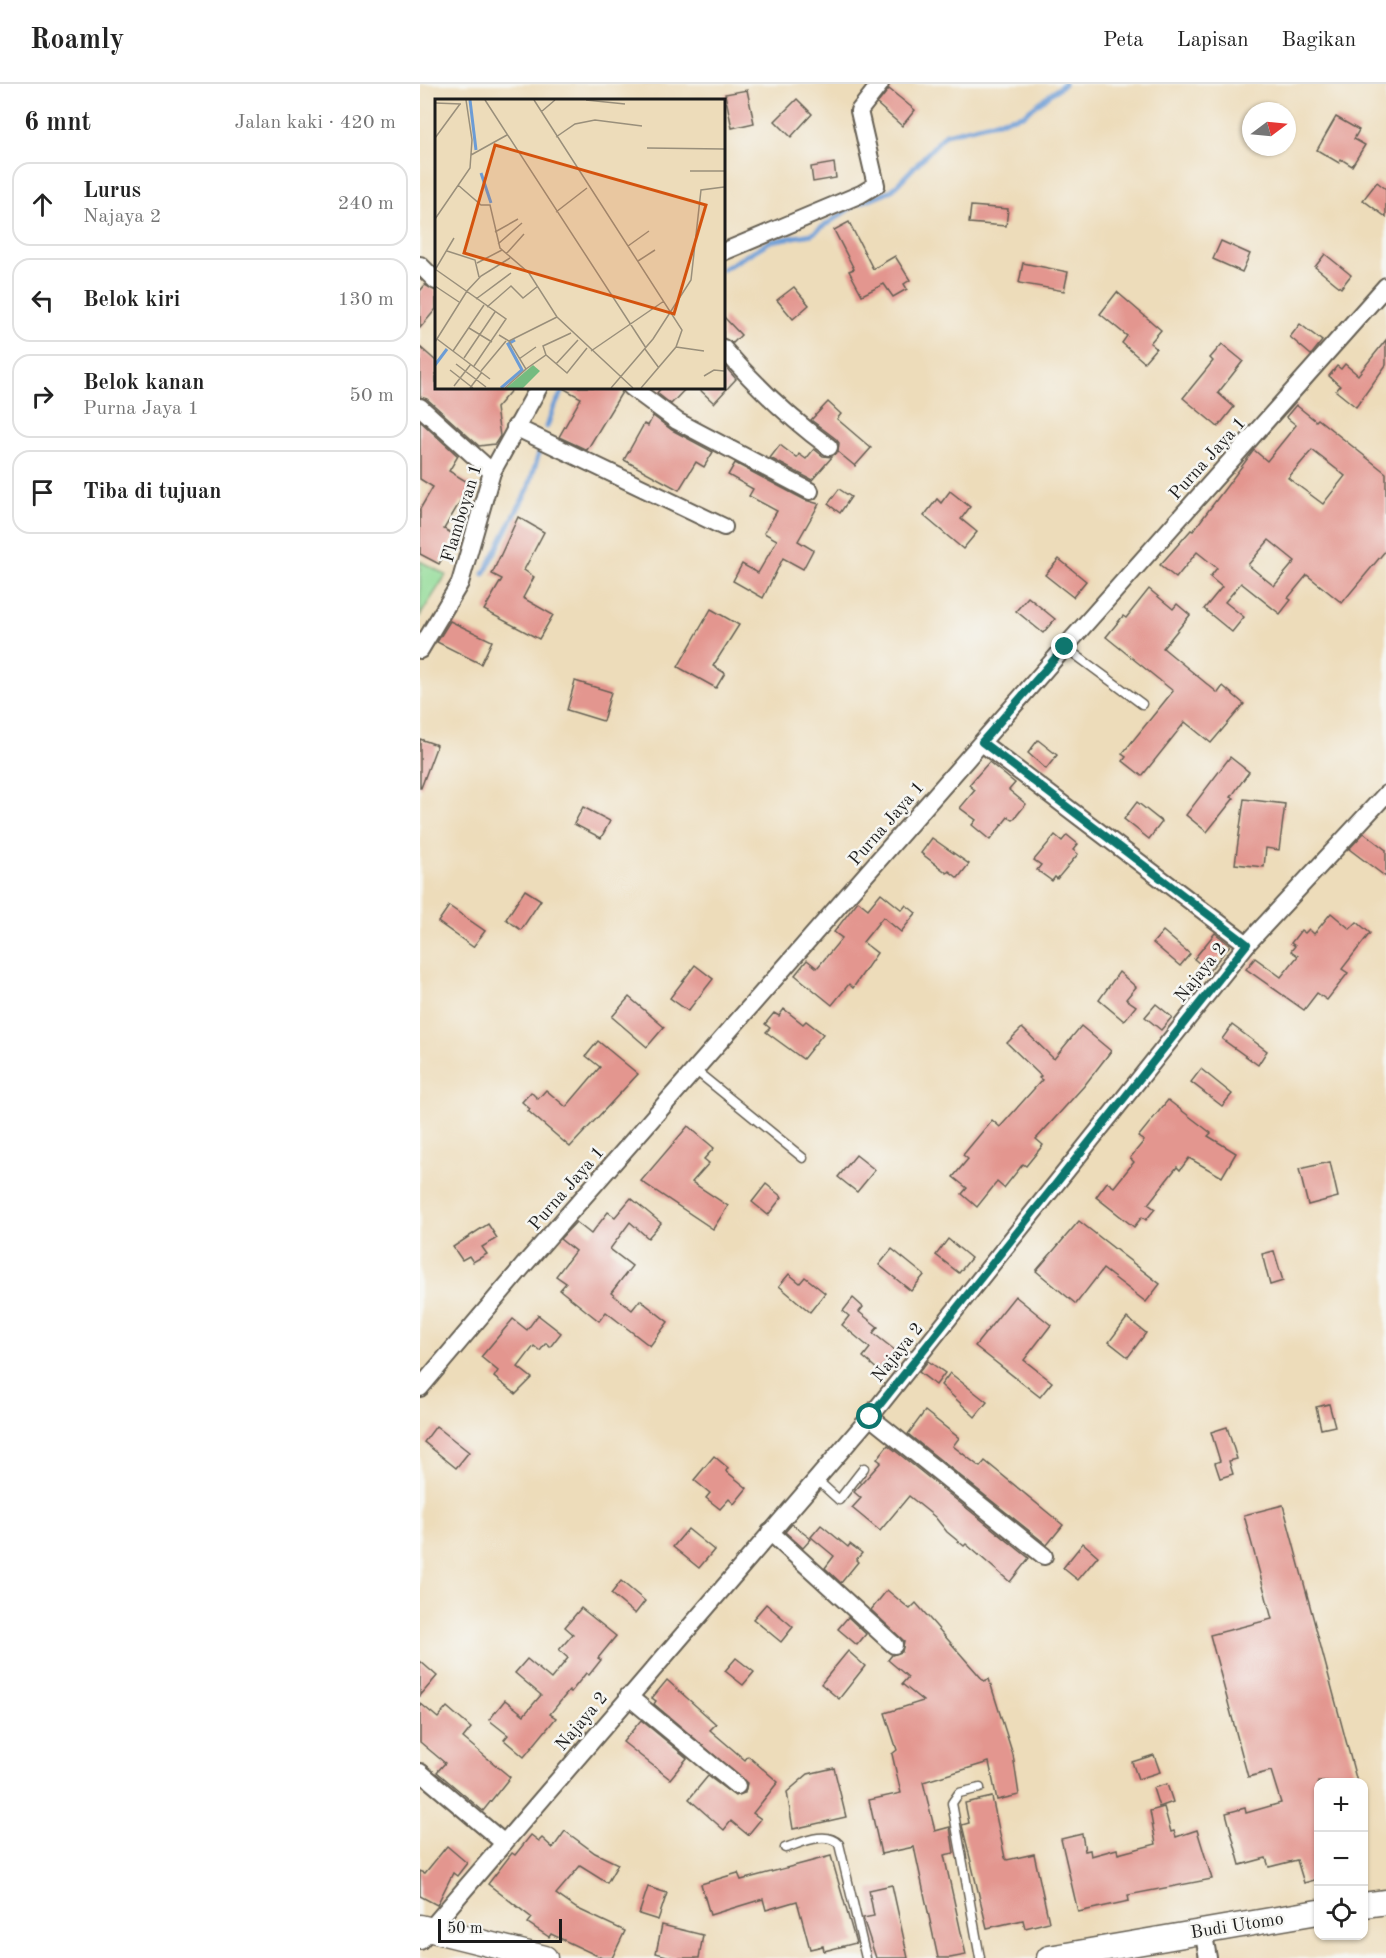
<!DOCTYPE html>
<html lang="id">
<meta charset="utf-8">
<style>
body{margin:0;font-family:"Old Standard TT",serif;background:#f2f2f2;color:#222}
.controls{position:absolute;right:18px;bottom:18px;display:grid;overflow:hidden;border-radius:12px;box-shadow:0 2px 4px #0004}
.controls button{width:54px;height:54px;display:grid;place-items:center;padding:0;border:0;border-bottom:2px solid #e0e0e0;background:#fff;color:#222;font:30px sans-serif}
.compass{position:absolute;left:822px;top:18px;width:54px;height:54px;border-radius:50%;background:#fff;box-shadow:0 2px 4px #0004;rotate:74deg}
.scale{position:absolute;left:18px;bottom:15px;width:124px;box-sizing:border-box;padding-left:6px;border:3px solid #1c1c1c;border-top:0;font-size:16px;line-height:21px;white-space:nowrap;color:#1c1c1c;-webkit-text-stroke:4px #f6f6f2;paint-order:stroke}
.stop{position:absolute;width:18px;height:18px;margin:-14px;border:4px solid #0f766e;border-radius:50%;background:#fff}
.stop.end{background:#0f766e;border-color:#fff;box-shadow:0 2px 6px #0008}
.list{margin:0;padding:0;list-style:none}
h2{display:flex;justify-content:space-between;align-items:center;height:78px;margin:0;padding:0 24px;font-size:26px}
h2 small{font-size:20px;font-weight:400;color:#767676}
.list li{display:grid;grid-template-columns:39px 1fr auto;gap:18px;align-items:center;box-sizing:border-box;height:84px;margin:0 12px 12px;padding:0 12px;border:2px solid #e0e0e0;border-radius:18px}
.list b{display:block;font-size:22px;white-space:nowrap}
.list p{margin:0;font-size:20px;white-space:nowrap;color:#767676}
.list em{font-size:20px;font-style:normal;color:#767676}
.icon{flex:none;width:33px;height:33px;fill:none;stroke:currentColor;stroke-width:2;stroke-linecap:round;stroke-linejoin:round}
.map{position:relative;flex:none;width:966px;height:1874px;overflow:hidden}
header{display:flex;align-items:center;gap:36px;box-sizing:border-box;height:84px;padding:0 30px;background:#fff;border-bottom:2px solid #e0e0e0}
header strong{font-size:28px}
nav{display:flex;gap:33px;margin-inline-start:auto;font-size:21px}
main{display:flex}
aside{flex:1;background:#fff}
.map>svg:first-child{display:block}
.green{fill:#92db97;stroke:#577c5a;stroke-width:1.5}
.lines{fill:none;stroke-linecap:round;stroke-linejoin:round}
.stream{stroke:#6c9cd5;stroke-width:5}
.building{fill:#e3968f;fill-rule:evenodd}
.lane-casing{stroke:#655f53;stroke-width:11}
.street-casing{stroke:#655f53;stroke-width:20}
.secondary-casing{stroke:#655f53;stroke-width:27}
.lane{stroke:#fff;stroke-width:8}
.street{stroke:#fff;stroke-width:16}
.secondary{stroke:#fff;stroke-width:24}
.route{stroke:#0f766e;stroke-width:8}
.labels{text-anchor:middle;stroke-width:5;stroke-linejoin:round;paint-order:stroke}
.street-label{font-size:18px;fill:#1c1c1c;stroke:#f6f6f2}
.inset-river{fill:none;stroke:#6c9cd5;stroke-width:3}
.inset-road{fill:none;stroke:#998f7b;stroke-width:1.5}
.view{fill:#d4530e;fill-opacity:0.15;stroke:#d4530e;stroke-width:3}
.inset-edge{fill:none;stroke:#1c1c1c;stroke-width:3}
</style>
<header>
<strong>Roamly</strong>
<nav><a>Peta</a><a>Lapisan</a><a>Bagikan</a></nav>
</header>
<main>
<aside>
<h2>6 mnt<small>Jalan kaki · 420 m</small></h2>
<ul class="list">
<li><svg class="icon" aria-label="ahead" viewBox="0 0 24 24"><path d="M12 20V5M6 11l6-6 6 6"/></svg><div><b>Lurus</b><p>Najaya 2</p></div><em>240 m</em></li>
<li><svg class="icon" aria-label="left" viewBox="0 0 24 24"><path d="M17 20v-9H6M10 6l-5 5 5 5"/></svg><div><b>Belok kiri</b></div><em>130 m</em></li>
<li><svg class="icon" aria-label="right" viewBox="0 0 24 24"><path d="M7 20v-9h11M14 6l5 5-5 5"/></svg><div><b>Belok kanan</b><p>Purna Jaya 1</p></div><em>50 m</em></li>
<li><svg class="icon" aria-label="arrive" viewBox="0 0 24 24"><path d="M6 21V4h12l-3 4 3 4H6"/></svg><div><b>Tiba di tujuan</b></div></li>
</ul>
</aside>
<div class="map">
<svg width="966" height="1874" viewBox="0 0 966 1874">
<rect width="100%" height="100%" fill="#f6f6f2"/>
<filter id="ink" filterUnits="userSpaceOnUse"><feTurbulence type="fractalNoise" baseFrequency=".0167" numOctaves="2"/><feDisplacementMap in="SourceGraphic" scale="12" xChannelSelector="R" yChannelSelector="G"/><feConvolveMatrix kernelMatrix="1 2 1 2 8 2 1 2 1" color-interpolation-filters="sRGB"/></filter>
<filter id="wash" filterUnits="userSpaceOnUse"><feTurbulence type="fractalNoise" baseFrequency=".008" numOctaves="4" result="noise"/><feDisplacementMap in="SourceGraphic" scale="24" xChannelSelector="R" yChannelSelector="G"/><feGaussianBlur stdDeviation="1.35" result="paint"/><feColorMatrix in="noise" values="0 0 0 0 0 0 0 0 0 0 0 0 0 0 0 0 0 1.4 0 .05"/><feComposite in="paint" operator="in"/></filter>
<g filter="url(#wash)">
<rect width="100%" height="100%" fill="#eddcba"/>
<polygon class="green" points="0,477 26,491 0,532"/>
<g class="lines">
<g class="stream">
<polyline points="440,119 472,106 526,50 603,31 644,0"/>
<polyline points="303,185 351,157 392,150 432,123"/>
<polyline points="127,343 133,325 145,303"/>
<polyline points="64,490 108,405 119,369"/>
</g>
</g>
<g id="blocks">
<g class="building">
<polygon points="469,5 495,26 482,42 457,20"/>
<polygon points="327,6 334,39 312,44 305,10"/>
<polygon points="377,15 392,30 371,53 355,37"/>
<polygon points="916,33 939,46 934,55 945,61 932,82 921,75 919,79 897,66"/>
<polygon points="414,79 416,94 393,98 391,83"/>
<polygon points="957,98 966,105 966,133 943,116"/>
<polygon points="551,122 588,125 586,142 549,139"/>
<polygon points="429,138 453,185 475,172 490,196 484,200 487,205 473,213 464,200 442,211 429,187 434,185 414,146"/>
<polygon points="801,157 830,170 822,188 793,175"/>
<polygon points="905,170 931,191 921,204 895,183"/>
<polygon points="603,179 648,188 644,207 599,199"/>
<polygon points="5,201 16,207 16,225 0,244 0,207"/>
<polygon points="374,203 389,221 373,235 357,216"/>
<polygon points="697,208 741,246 730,259 736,264 724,278 702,259 707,252 680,230"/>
<polygon points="303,232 321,251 313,259 303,254"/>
<polygon points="880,240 902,257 891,271 870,253"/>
<polygon points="966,256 966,281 936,323 916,307 920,302 909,292 917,282 921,285 925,280 938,291"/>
<polygon points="802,260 823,277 798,309 814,323 798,343 763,314 793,277 790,274"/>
<polygon points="0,263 16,277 16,303 94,303 76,324 80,352 75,360 59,362 7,315 0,313"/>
<polygon points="303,280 316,295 294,319 277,303 303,303"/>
<polygon points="141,303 201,303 202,308 167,366 139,353 161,314"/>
<polygon points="242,303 267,303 251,320 237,309"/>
<polygon points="408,318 421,330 417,335 451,364 435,382 418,368 419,359 416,355 391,336"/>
<path d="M 876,321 L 896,337 L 898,335 L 966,389 L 966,466 L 922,519 L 887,491 L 868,514 L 871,516 L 860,530 L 821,499 L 805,518 L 824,533 L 812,548 L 784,525 L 802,503 L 790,493 L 797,484 L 777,468 L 756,494 L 740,481 L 771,446 L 773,447 L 834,366 L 847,377 L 876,341 L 866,333 ZM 892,366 L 925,392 L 903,420 L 868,394 ZM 849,456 L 875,477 L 854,502 L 828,481 Z"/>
<polygon points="233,332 252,346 293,368 284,383 276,378 259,406 204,376 224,340 228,342"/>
<polygon points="0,337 38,372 29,387 54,402 45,418 41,416 24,445 35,451 19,480 0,470 0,425 13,403 0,395"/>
<polygon points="360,361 377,374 379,370 386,375 394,365 403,372 412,373 392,396 350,374"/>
<polygon points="315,379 385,416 399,420 378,457 393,466 383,485 363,474 343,514 313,497 322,480 338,489 357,456 344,449 357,427 329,412 333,405 308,391"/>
<polygon points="419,405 431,413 420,429 408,420"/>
<polygon points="530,407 550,423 541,435 557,448 543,465 504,432 517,415 521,419"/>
<polygon points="98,433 124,448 104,486 114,493 103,514 133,531 119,555 64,526 82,495 72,490"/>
<polygon points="639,475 666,497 653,513 625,491"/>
<polygon points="729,505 753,525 757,520 770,531 743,564 798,609 803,602 824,620 791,659 765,638 722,692 703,677 706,673 702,670 753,607 686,553 703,532 706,534"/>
<polygon points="608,513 635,535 623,549 596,527"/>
<polygon points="291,525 319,541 293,582 305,589 296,604 258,583"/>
<polygon points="30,537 72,557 61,580 17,558"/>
<polygon points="155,597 191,608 183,637 147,626"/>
<polygon points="0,655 17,661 1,704 0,704"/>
<polygon points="618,656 637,671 626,685 608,669"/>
<polygon points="810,673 829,688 811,713 814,714 787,748 766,731"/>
<polygon points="569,678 595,699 589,706 606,720 593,736 588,733 570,756 552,741 556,736 540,724 555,706 549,701"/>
<polygon points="824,715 865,720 859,766 846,764 844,783 815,780"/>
<polygon points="717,718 742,738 729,755 704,735"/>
<polygon points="163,723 190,737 181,754 154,740"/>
<polygon points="944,749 966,766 966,793 929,765"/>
<polygon points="635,751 642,757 647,751 658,760 653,766 658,770 637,795 635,793 632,797 617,786 621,781 614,776"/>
<polygon points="512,754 549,780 538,794 529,787 527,789 501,769"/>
<polygon points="105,806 121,816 101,846 86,835"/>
<polygon points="461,809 482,826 486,821 496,829 481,848 463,833 443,858 457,869 433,904 429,900 412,921 375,891 387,876 397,884 422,854 414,848 438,817 448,825"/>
<polygon points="29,822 65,847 53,863 18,838"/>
<polygon points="911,829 930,845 937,838 950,849 922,885 928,889 907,916 897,909 884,926 826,885 835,874 861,893 878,872 871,867 875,862 871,859 881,846 885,849 889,845 894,850"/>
<polygon points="743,847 770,870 760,882 733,859"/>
<polygon points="795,849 810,861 789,887 774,875"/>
<polygon points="275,881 293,895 268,927 250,914"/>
<polygon points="699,888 716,903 706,915 716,922 704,937 679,916"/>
<polygon points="209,913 244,943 227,963 192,933"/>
<polygon points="736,920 752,933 741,946 725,933"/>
<polygon points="364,925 383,940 386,937 403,950 383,975 346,948 350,944 345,940 354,929 359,932"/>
<polygon points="812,941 847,967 838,981 802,955"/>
<polygon points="661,942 691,967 664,1002 616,1055 623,1061 606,1082 603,1080 584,1104 577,1098 557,1123 542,1110 547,1104 533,1093 548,1075 543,1071 572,1036 580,1043 622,996 619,994 621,992 587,959 602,944 634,975"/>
<polygon points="178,957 218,990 150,1063 108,1027 110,1025 102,1018 111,1008 118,1015 126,1006 146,1023 180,983 166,972"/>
<polygon points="781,985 812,1010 802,1022 771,998"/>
<polygon points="748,1016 791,1049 788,1052 816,1069 802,1093 769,1074 760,1086 757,1083 728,1120 735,1125 726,1136 722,1133 714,1143 676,1113 687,1098 694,1103 714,1078 710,1074 724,1057 718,1053"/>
<polygon points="268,1042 294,1064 284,1075 289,1079 272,1098 308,1122 293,1145 221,1097"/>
<polygon points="436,1071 455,1086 437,1108 418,1093"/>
<polygon points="910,1078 918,1113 888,1121 879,1085"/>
<polygon points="346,1100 362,1113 348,1131 332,1118"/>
<polygon points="211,1114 241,1139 228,1154 210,1138 190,1165 212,1182 191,1209 212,1226 220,1216 248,1238 230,1262 186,1228 179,1237 140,1206 146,1199 136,1192 155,1167 140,1155 156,1138 171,1150 188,1128 195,1133"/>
<polygon points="659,1137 740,1200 726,1218 683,1185 656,1220 616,1187"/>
<polygon points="68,1140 77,1154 62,1163 67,1170 53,1178 49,1172 42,1176 33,1163"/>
<polygon points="528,1155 551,1174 539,1189 516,1171"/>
<polygon points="472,1165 504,1191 491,1207 459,1181"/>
<polygon points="854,1167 863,1197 850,1201 842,1170"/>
<polygon points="369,1190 380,1199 385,1193 405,1209 390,1228 359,1202"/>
<polygon points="595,1212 631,1241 604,1276 632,1298 620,1313 555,1262"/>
<polygon points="433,1214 443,1223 439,1228 458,1243 453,1249 476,1267 459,1287 443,1273 450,1264 422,1241 429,1232 423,1227"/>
<polygon points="118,1231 141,1249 130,1263 126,1259 120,1267 114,1262 98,1283 112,1294 96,1310 74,1293 78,1287 61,1273 93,1235 107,1246"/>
<polygon points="707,1234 726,1249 708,1273 689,1258"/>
<polygon points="508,1277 525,1289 516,1301 499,1288"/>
<polygon points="530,1289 567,1318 555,1333 521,1301"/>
<polygon points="909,1320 915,1342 901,1345 896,1323"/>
<polygon points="505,1327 539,1354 533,1362 560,1383 565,1377 643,1441 627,1461 488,1350"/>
<polygon points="16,1342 49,1368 36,1384 4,1358"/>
<polygon points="807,1343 817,1375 809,1377 813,1390 800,1394 795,1379 800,1377 791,1348"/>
<polygon points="468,1361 609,1474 590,1498 546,1460 544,1462 527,1448 515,1433 489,1412 460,1447 432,1424 441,1414 434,1408 461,1378 457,1375"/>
<polygon points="294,1372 308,1384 306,1387 327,1404 314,1420 309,1415 300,1425 286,1414 290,1409 274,1396"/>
<polygon points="863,1421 937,1698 898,1698 898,1795 884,1799 877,1776 849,1783 846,1774 820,1781 806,1729 825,1724 826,1729 861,1719 851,1687 828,1693 790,1551 852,1535 824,1431"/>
<polygon points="372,1440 391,1455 383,1464 365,1448"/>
<polygon points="401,1441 428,1463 430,1460 442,1469 436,1476 438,1478 421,1499 405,1484 414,1472 391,1453"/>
<polygon points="268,1445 294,1466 279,1484 253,1463"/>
<polygon points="663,1459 678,1472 658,1496 643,1484"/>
<polygon points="201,1497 225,1517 215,1530 191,1510"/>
<polygon points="467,1506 490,1525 496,1519 564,1597 569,1595 593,1671 599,1711 577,1716 569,1678 503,1698 515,1747 530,1743 534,1769 524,1771 546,1871 530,1874 518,1874 494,1763 461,1770 449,1716 481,1709 472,1670 477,1666 465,1629 503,1617 482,1600 488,1593 468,1576 472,1571 482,1568 484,1557 451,1526"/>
<polygon points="346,1520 373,1543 361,1558 333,1535"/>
<polygon points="161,1524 196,1552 178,1574 181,1576 169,1591 166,1589 151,1608 149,1607 130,1630 136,1634 104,1673 84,1656 88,1651 69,1636 85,1616 104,1631 121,1611 95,1589 107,1575 131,1595 148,1574 139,1566 153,1550 145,1543"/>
<polygon points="428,1533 446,1550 437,1561 418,1545"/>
<polygon points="428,1567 445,1582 419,1615 401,1600"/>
<polygon points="316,1574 334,1588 323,1601 305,1587"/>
<polygon points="0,1577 17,1592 0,1612"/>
<polygon points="247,1596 296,1640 290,1646 325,1676 328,1672 358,1698 333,1729 341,1735 328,1751 311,1737 304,1746 269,1715 288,1692 315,1712 325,1709 327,1699 234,1620 236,1617 232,1614"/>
<polygon points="0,1619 18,1634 27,1623 51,1644 43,1654 90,1693 63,1727 17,1688 25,1679 0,1658"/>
<polygon points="221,1636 267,1674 250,1695 203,1658"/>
<polygon points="734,1671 740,1688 718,1695 712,1678"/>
<polygon points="414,1684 426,1733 373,1745 367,1708 388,1690"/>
<polygon points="747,1700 753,1718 739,1723 733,1704"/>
<polygon points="572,1713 585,1774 587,1776 614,1770 629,1838 605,1844 603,1836 567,1844 542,1741 549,1739 545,1719"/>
<polygon points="744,1723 751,1748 754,1747 756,1753 777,1746 792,1795 708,1811 709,1817 658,1828 641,1755 662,1750 665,1767 670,1766 671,1772 697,1765 698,1770 736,1760 730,1727"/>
<polygon points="145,1747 175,1769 198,1780 187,1799 160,1782 136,1810 156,1824 205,1847 192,1874 182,1874 131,1850 129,1853 108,1839 112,1834 68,1800 92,1769 95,1771 111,1751 119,1757 122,1754 133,1764"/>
<polygon points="27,1762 47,1779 37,1792 33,1789 17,1821 0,1812 0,1787 5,1789"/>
<polygon points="411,1772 436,1859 404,1867 403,1862 390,1865 377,1817 346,1826 343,1815 290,1831 281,1800 318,1789 321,1796"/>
<polygon points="472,1801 488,1874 456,1874 443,1834 454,1832 449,1806"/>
<polygon points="228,1803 247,1809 238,1836 219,1830"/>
<polygon points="242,1841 283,1851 279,1874 254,1874 236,1869"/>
</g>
</g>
</g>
<g filter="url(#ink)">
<use href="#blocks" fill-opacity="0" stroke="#655f53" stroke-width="1.5"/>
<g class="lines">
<defs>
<g id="lane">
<polyline points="645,563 722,620"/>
<polyline points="275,986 383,1074"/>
<polyline points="396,1395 419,1416 444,1384"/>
<polyline points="560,1704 539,1709 532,1719 560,1874"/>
<path d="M 365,1764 C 381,1759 406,1746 419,1760 L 446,1874"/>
</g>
<g id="street">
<polyline points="303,168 441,110 456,101 439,27 460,0"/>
<polyline points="0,181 16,197"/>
<path d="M 303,264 C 336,302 369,334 409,363"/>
<polyline points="211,303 257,337 390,407"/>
<polyline points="0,323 72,388"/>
<polyline points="95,343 304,443"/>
<polyline points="0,566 40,499 72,388 119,303"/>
<polyline points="562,659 827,860"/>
<polyline points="0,1304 104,1181 645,563 966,202"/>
<polyline points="450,1333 624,1472"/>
<polyline points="350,1448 474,1561"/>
<polyline points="208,1612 317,1702"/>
<polyline points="0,1688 84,1759"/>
<polyline points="783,1846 788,1874"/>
<polyline points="0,1857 450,1333 827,860 966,710"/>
</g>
<g id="secondary">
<polyline points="944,1821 966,1818"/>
<polyline points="0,1843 125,1874"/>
<polyline points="629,1874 898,1828"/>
</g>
</defs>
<use href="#lane" class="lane-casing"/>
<use href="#street" class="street-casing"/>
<use href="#secondary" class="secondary-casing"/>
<use href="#lane" class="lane"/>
<use href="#street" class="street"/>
<use href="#secondary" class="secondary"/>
</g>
</g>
<g class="lines" filter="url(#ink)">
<polyline class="route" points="450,1333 827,860 562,658 645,563"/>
</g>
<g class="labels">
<g class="street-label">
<text transform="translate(787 374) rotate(-48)" y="6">Purna Jaya 1</text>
<text transform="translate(41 429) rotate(-73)" y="6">Flamboyan 1</text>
<text transform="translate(466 739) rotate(-49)" y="6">Purna Jaya 1</text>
<text transform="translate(780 888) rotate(-51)" y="6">Najaya 2</text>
<text transform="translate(146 1104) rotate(-49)" y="6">Purna Jaya 1</text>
<text transform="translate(477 1268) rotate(-51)" y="6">Najaya 2</text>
<text transform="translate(161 1637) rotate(-50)" y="6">Najaya 2</text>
<text transform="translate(817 1841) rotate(-9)" y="6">Budi Utomo</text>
</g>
</g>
<g transform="translate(15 15)">
<rect width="290" height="290" fill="#eddcba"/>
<path d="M 98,266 L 105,272 L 88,289 L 71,289 Z" fill="#75bb80"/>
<path class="inset-river" d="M 35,1 L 41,51M 46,74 L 56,104M 0,266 L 12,250M 66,289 L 87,271 L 73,245 L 80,241"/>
<path class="inset-road" d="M 50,1 L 211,249M 99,1 L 247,231 L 241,248 L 206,289M 151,1 L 190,5M 0,4 L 26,5M 106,13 L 120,1M 121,38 L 140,25 L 160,21 L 207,27M 0,39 L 25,5M 212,49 L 289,50M 36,56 L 72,36M 255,72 L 289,72M 23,86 L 46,106 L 55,106 L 65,149 L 94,174 L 122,218 L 198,289M 121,113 L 152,89M 0,120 L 35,69 L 37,41 L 31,1M 60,133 L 83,120M 63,145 L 87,124M 193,147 L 214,132M 12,152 L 40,161 L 44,178M 71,155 L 89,135M 203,162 L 220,151M 42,164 L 67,151M 0,170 L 71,220 L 39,267M 0,171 L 19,139M 0,187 L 24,203M 41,200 L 76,174M 52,208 L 76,187 L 88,199 L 103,187M 34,229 L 57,243M 64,236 L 74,242 L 91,270 L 70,289M 2,240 L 55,280M 74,242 L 122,218M 0,243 L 32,192 L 46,177 L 75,159M 241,248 L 269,252M 210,250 L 224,269M 18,252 L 49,206M 156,252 L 229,202M 111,256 L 108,247 L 136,234M 29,259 L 60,213M 84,260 L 101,248M 21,265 L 51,288M 121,265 L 143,241M 91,270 L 111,256 L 132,274 L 152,249M 15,271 L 38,289M 46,272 L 71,242M 269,277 L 279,271 L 289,272M 19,287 L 36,265M 35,289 L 47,273M 176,289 L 218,240 L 256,181 L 266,91 L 289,88"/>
<path class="view" d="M 60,46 L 271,106 L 239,215 L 29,154 Z"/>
<rect width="290" height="290" class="inset-edge"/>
</g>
</svg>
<div class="controls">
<button>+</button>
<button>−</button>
<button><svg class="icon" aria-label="locate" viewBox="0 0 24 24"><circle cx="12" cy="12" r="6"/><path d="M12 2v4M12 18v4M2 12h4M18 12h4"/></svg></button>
</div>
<svg class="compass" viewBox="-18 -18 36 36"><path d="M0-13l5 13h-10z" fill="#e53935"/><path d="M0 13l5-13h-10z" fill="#767676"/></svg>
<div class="scale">50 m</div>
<div class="stop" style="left:450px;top:1333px"></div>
<div class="stop end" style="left:645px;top:563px"></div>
</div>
</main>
